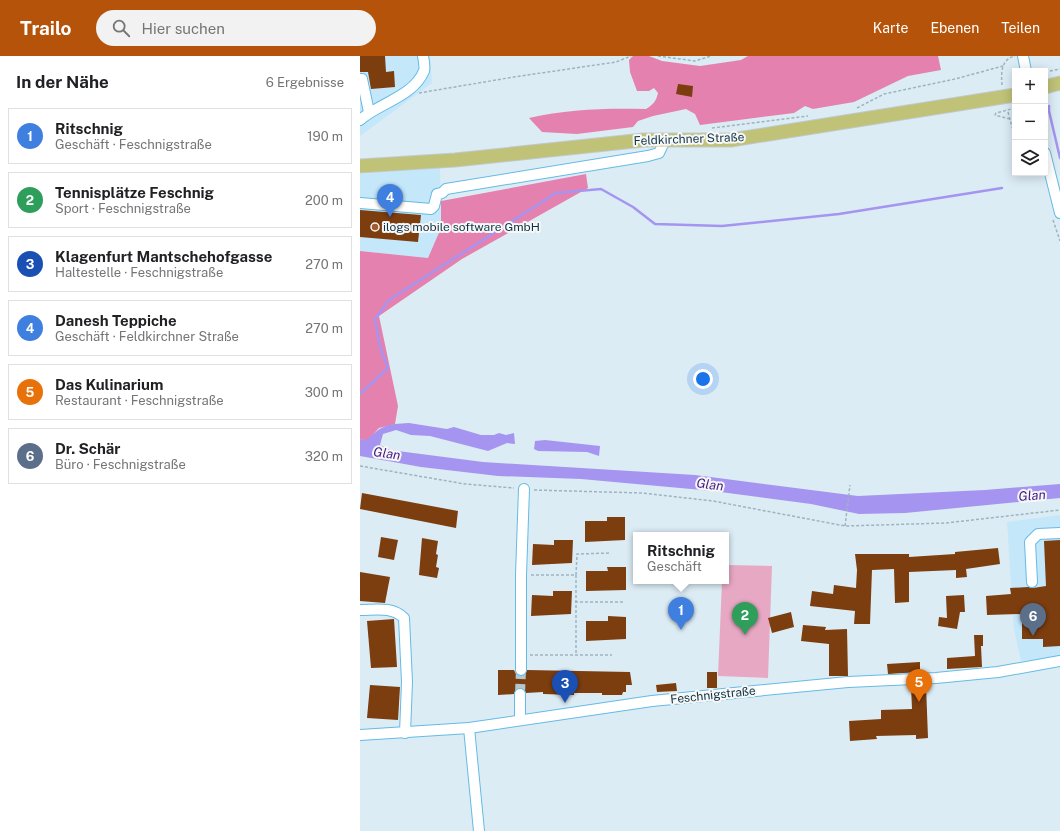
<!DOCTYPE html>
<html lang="de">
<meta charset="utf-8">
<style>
body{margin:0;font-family:"Public Sans",sans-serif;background:#f2f2f2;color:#202124}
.controls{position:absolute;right:12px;top:12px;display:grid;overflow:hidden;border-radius:0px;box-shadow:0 2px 10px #0003}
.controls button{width:36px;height:36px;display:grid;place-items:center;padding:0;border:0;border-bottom:1px solid #e0e0e0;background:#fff;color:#202124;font:20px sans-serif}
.you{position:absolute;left:343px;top:323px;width:14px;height:14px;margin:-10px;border:3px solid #fff;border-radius:50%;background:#1a73e8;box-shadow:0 0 0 6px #1a73e833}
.badge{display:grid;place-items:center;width:26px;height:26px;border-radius:50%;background:#b45309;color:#fff;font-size:13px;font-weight:700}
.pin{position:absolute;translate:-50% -33px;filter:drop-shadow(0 1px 2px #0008)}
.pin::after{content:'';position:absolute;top:21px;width:14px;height:12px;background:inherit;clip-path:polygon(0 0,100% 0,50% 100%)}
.popup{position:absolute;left:273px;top:476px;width:96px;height:52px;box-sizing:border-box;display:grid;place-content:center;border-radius:0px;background:#fff;filter:drop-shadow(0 1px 3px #0005);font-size:13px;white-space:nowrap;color:#757577}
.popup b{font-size:15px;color:#202124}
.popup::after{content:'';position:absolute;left:50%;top:100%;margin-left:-8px;border:8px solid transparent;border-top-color:#fff}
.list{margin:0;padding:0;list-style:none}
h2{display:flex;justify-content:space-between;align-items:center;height:52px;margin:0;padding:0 16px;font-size:17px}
h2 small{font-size:13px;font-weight:400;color:#757577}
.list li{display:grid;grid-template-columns:26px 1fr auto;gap:12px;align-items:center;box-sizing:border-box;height:56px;margin:0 8px 8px;padding:0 8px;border:1px solid #e0e0e0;border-radius:0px}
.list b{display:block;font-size:15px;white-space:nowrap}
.list p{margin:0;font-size:13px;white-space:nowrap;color:#757577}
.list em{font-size:13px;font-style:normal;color:#757577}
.icon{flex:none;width:22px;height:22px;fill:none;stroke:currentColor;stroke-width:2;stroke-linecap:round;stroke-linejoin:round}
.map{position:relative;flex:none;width:700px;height:775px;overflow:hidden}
header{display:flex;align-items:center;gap:24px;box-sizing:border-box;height:56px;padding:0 20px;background:#b45309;color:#fff}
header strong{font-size:19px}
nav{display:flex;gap:22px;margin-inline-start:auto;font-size:14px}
.search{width:280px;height:36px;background:#f2f2f2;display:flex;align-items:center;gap:10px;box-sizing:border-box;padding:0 14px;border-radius:22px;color:#757577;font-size:15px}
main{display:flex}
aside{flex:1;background:#fff}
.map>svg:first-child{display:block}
.built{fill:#c4e7fa}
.green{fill:#e7a8c3}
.forest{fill:#e481af}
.water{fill:#a694f1}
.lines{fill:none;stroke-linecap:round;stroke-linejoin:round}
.stream{stroke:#a694f1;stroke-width:2.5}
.building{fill:#7c3d0f}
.minor-tunnel{stroke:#b3c7d2;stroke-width:10;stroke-dasharray:10 5;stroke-linecap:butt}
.minor-casing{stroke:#64bbe5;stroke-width:12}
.major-casing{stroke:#c1cacf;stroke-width:15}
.path{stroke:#9db4bf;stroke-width:1.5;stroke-dasharray:3 2;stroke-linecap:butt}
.minor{stroke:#fff;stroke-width:10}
.major{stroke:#c0c278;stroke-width:13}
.poi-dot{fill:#a15c2f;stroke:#f7f7f7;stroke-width:1.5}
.labels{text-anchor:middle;stroke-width:4;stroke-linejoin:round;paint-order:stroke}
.street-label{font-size:12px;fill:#0f3445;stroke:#f7f7f7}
.poi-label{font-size:12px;fill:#0f3445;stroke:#f7f7f7;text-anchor:start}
.water-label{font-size:13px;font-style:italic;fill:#401a85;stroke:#f7f7f7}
</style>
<header>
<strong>Trailo</strong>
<div class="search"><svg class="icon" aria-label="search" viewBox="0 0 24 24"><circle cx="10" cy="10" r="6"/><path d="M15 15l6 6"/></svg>Hier suchen</div>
<nav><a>Karte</a><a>Ebenen</a><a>Teilen</a></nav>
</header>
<main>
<aside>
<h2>In der Nähe<small>6 Ergebnisse</small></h2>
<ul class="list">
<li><span class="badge" style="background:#3f7fe0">1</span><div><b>Ritschnig</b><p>Geschäft · Feschnigstraße</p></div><em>190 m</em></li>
<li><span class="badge" style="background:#2e9e5b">2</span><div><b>Tennisplätze Feschnig</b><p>Sport · Feschnigstraße</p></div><em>200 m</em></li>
<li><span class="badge" style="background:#1a4fb4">3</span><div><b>Klagenfurt Mantschehofgasse</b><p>Haltestelle · Feschnigstraße</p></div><em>270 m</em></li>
<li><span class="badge" style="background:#3f7fe0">4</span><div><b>Danesh Teppiche</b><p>Geschäft · Feldkirchner Straße</p></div><em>270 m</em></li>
<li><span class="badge" style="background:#e8710a">5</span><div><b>Das Kulinarium</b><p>Restaurant · Feschnigstraße</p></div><em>300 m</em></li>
<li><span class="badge" style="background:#5c6f8a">6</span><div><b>Dr. Schär</b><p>Büro · Feschnigstraße</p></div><em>320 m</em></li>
</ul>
</aside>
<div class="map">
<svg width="700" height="775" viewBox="0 0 700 775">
<rect width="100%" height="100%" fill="#dcecf5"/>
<g class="built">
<polygon points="0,0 70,0 72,27 0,80"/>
<polygon points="80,112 81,172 68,202 0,195 0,118"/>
<polygon points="700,459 700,602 661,605 654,573 647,466"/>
</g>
<polygon class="green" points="366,509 412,510 408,622 358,620 362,525 366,525"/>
<g class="forest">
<path d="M 273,0 L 289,0 L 302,5 L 340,10 L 381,4 L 388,0 L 578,0 L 581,14 L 548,20 L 494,46 L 453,53 L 445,50 L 434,57 L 340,69 L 335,58 L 326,53 L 293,60 L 278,65 L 273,71 L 217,78 L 182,76 L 169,62 C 208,53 246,52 286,53 C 294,48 296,45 298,37 L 294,32 L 289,35 L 277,35 L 270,16 L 269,4 Z"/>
<polygon points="226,118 228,132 102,203 19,260 38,350 35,368 19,372 7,385 0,383 0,195 68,202 81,172 81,145"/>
</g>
<g class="water">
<path d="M 49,367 L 87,373 L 94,371 L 121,379 L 134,379 L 139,377 L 146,379 L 154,377 L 155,388 L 147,387 L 128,395 L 70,380 L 51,379 L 36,374 L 23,378 L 20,389 L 30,394 L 123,406 L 335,419 L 498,440 L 625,434 L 700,428 L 700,442 L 545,457 L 499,458 L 451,448 L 353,435 L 221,423 L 138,420 L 61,411 L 0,400 L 0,383 L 7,384 C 22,369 27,368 49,367 Z"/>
<polygon points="185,384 240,390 239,400 227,396 178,395 174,393 175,385"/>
</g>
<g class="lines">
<g class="stream">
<polyline points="689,50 689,55 700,102"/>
<polyline points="0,338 28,312 20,291 15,263 29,244 196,137 241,133 273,151 295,168 362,170 479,158 642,132"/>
</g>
</g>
<g class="building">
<polygon points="0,0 25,0 26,16 34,15 35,31 11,33 8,16 0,16"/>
<polygon points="318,28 333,30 332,41 316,38"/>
<polygon points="0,154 61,159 58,186 0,181"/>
<polygon points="2,437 98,455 96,472 0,453"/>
<polygon points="247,461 265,461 265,484 225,486 225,465 247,465"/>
<polygon points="21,481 38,484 34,504 18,501"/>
<polygon points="62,482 78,485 76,498 78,499 76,511 79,512 77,522 59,519"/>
<polygon points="194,484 213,484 212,507 172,509 173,488 194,489"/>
<polygon points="700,484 700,590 683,591 683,583 662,583 662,558 627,559 626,540 651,538 650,532 668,531 673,532 686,530 684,485"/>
<polygon points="638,492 640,508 606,513 607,521 596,522 596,514 549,516 549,546 535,547 534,513 512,514 510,568 494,568 495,555 450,550 452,535 473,538 474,529 496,532 497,514 495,498 549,498 549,501 595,498 595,496"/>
<polygon points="247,511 266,511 266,534 226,535 226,515 248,515"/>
<polygon points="0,516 30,521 25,547 0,545"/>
<polygon points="193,535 212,535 211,558 171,560 172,539 193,540"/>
<polygon points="604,539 605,556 600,556 597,573 578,570 579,561 587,562 586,540"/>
<polygon points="431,556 434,571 412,577 408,562"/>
<polygon points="248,560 266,561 266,583 226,585 226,565 248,565"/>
<polygon points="34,563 37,611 11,612 7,565"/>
<polygon points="443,569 466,571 465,574 487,573 488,620 469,620 469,588 441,585"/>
<polygon points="614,579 623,579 623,590 621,590 622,611 587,613 587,602 615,600"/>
<polygon points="560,606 560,616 528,618 527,608"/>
<polygon points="138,614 154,614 156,618 161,620 165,619 167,614 270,616 272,629 266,629 266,636 263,636 262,639 242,639 242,637 214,637 214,639 183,638 183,636 166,637 164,633 160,632 156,633 154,638 138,639"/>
<rect x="347" y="616" width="10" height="16"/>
<polygon points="316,627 317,635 297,636 296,629"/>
<polygon points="10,629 40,631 38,664 7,662"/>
<polygon points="566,629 568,682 556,683 556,679 516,680 517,683 490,685 489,665 521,663 521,654 552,653 551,630"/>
</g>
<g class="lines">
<polyline class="minor-tunnel" points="160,638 161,614"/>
<defs>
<g id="minor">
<polyline points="663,0 666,15"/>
<polyline points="0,23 2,23 9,56"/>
<path d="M 0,64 C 19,47 53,41 64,15 C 65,11 64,5 63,0"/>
<polyline points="685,97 700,157"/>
<polyline points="0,147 71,153 74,150 77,138 82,137 86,133 288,100 299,97 305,84"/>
<polyline points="672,526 670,486 678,478 700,477"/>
<path d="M 0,554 C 15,554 32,550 44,562 L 47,626 L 45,677"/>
<polyline points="161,614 161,519 164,433"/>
<polyline points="160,638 160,664"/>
<polyline points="109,672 119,775"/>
<polyline points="0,679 109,672 292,645 488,626 576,622 638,616 700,605"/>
</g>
<g id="major">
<polyline points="685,31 700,27"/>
<polyline points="0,110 95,104 284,84 371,84 655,39"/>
</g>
</defs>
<use href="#minor" class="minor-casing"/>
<use href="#major" class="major-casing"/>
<g class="path">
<polyline points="298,0 335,5 351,0"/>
<polyline points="685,16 700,13"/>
<path d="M 642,29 C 641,17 641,3 655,0"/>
<polyline points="59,37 154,21 256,6 271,0"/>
<polyline points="497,52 524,38 595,23 643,10"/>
<polyline points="648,56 652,71 655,76"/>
<polyline points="650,63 635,59 636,57 655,52"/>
<polyline points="352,72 448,60"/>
<polyline points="693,164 700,185"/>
<polyline points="0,410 105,428 154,432"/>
<polyline points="174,434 282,437 353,445 485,470 586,467 700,454"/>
<polyline points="485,470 490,429"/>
<polyline points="171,519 216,519 216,598"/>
<polyline points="216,519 217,498 251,497"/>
<polyline points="215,546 263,546"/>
<polyline points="170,599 252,599"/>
</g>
<use href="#minor" class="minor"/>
<use href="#major" class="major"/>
</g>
<circle class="poi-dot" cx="15" cy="171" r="4"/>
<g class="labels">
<g class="street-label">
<text transform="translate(329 83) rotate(-2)" y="4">Feldkirchner Straße</text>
<text transform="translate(353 639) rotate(-6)" y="4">Feschnigstraße</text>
</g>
<g class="poi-label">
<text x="23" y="175">ilogs mobile software GmbH</text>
</g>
<g class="water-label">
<text transform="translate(27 397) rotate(8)" y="5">Glan</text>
<text transform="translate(350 428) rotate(7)" y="5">Glan</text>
<text transform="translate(672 439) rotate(-4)" y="5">Glan</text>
</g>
</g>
</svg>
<div class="controls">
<button>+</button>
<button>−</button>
<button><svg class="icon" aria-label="layers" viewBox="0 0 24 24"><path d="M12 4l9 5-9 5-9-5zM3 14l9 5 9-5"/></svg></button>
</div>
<div class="you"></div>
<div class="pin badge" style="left:321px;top:574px;background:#3f7fe0">1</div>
<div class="popup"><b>Ritschnig</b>Geschäft</div>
<div class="pin badge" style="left:385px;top:579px;background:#2e9e5b">2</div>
<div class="pin badge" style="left:205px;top:647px;background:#1a4fb4">3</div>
<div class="pin badge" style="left:30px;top:161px;background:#3f7fe0">4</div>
<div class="pin badge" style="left:559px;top:646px;background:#e8710a">5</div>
<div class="pin badge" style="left:673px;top:580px;background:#5c6f8a">6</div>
</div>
</main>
